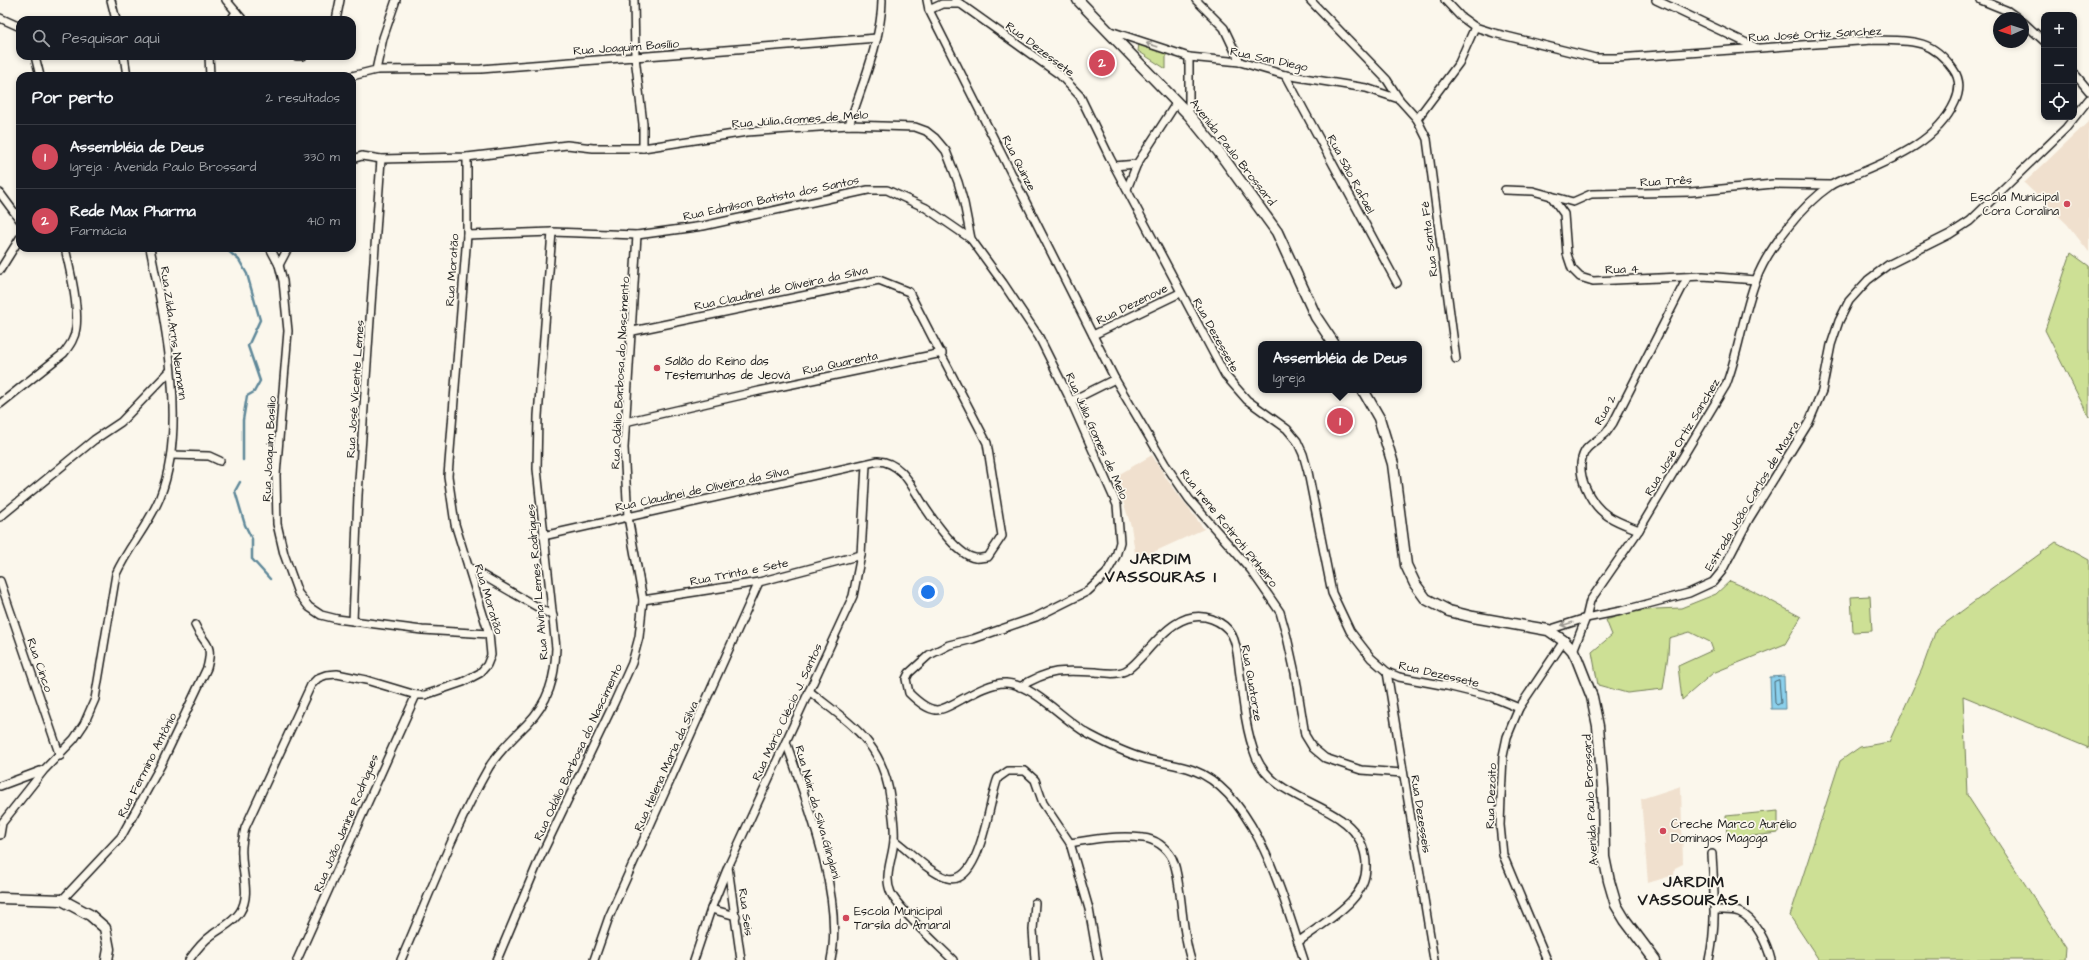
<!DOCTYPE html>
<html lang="pt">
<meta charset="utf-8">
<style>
body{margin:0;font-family:"Architects Daughter",sans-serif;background:#20242c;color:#f1f3f6}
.controls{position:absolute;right:12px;top:12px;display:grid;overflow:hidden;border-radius:8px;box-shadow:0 2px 6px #0003}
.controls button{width:36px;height:36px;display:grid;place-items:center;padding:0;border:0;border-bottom:1px solid #363941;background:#171b24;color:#f1f3f6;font:20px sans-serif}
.compass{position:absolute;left:1993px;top:12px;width:36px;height:36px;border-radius:50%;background:#171b24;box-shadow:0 2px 6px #0003;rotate:267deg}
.you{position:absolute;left:928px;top:592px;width:14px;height:14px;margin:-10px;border:3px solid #fff;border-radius:50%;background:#1a73e8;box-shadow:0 0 0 6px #1a73e833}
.badge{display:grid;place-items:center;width:26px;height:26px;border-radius:50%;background:#d1495b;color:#fff;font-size:13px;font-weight:700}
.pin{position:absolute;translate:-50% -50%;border:2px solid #fff;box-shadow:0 1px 4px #0006}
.popup{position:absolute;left:1258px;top:341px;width:164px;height:52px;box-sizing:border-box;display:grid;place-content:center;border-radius:8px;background:#171b24;filter:drop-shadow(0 1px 3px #0005);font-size:13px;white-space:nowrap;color:#9ea1a6}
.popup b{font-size:15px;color:#f1f3f6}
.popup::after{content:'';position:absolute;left:50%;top:100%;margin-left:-8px;border:8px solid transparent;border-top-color:#171b24}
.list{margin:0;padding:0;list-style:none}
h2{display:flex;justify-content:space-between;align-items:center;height:52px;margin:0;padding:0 16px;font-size:17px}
h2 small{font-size:13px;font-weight:400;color:#9ea1a6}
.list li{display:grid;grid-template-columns:26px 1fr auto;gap:12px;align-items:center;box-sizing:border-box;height:64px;padding:0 16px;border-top:1px solid #363941}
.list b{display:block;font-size:15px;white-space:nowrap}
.list p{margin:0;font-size:13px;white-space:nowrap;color:#9ea1a6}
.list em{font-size:13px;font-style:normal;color:#9ea1a6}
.icon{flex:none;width:22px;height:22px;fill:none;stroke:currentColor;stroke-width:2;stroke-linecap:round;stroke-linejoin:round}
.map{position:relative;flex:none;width:2089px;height:960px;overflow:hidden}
.search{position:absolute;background:#171b24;box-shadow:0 2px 6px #0003;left:16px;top:16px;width:340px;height:44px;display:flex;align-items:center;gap:10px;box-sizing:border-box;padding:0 14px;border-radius:12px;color:#9ea1a6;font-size:15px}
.panel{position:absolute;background:#171b24;box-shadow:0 2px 6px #0003;left:16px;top:72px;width:340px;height:180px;border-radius:12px}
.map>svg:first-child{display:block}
.built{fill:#f0e0ce}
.green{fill:#cde095;stroke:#747e58}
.water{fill:#8bd0ec;stroke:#5f8899}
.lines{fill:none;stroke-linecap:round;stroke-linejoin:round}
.shore{stroke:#48646f;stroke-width:1}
.stream{stroke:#5f8899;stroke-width:2.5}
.street-casing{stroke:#1c1c1c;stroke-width:10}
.secondary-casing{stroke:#1c1c1c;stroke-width:13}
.street{stroke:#fbf7ec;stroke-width:7}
.secondary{stroke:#fbf7ec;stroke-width:10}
.oneway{stroke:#97948e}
.poi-dot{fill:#d1495b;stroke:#fbf7ec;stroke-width:1.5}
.labels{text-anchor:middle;stroke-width:3.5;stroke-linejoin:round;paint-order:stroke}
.street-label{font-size:12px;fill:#1c1c1c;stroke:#fbf7ec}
.poi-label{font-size:12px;fill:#1c1c1c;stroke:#fbf7ec;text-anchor:start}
.district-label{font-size:16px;font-weight:bold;letter-spacing:1px;fill:#1c1c1c;stroke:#fbf7ec}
</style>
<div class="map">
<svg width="2089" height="960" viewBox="0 0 2089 960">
<rect width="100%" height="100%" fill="#fbf7ec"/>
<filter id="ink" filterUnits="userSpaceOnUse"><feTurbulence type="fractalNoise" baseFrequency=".025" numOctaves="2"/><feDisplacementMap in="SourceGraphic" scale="8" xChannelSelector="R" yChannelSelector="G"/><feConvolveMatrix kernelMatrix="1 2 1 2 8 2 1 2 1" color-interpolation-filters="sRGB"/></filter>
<g filter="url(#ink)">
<g class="built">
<polygon points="2089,121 2089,252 2067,224 2024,183"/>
<polygon points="1152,455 1166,478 1204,529 1136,560 1131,526 1123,501 1113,478"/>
<polygon points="1681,786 1683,864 1675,868 1674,875 1648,883 1641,799"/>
</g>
<g class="green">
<polygon points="1139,44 1166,52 1166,69 1138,51"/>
<polygon points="2071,253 2089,266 2089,417 2045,330"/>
<polygon points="2056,542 2089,560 2089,748 1963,696 1967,795 2066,947 2065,960 1819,960 1790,916 1840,761 1860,747 1889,742 1922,669 1936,630"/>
<path d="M 1730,581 C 1755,591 1778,605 1801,617 L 1785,644 L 1713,673 L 1682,700 L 1678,666 L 1713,650 L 1710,642 L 1690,632 L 1669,638 L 1668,655 L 1663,689 L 1627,693 L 1598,685 L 1592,652 L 1612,635 L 1606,620 L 1628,613 L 1656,609 L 1681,608 L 1716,594 Z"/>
<polygon points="1870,596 1872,631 1853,632 1851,597"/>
<polygon points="1778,811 1778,833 1727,839 1726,816"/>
</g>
<polygon class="water" points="1784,676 1785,709 1771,709 1770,677"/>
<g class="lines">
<polygon class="shore" points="1779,680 1781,703 1777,705 1775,703 1774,682"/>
<g class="stream">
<polyline points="225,248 239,260 247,274 260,320 248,346 260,381 254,392 247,396 243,420 243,460"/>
<polyline points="240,482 235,491 245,525 252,539 252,559 270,579"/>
</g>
<defs>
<g id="street">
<polyline points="111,0 116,20"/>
<polyline points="226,0 243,20"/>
<polyline points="634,0 635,57 643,124 643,148"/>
<polyline points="927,0 929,10 1115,379 1165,464 1189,499 1251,570 1280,612 1287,637 1295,673 1305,735 1313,748 1325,758 1361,770 1403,773"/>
<polyline points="955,0 1060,75 1080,96 1110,158 1225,375 1247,400 1287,429 1297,441 1303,454 1308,472 1332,593 1350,631 1371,658 1387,672 1399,677 1447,686 1492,697 1519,708"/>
<polyline points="1196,0 1224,28 1240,62"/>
<polyline points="1310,0 1387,80 1399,99"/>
<path d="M 1445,0 L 1460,16 L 1475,27 L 1494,33 L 1595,58 L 1617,58 L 1873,40 C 1908,41 1931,37 1953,69 C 1961,80 1960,91 1955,102 C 1938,140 1896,158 1860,173 C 1850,177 1838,180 1830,186 C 1814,197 1800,212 1789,226 C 1776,242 1763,261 1756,280 C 1743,314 1739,351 1726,385 L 1639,530 L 1590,601 L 1586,618 L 1573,651"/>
<polyline points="1656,0 1755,47"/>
<polyline points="1981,0 2008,11 2018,18"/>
<polyline points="929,10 942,4 960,4"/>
<polyline points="0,18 20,27"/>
<polyline points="231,20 236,12"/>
<polyline points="336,20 340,0"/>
<polyline points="2023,22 2044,41"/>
<polyline points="1110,31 1189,57 1240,62 1285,75 1366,88 1399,99 1417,119 1427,139 1456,359"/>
<polyline points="35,56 40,76"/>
<polyline points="124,56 127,76"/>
<polyline points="209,56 210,76"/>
<polyline points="296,56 303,56"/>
<polyline points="376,70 481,69 877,38"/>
<polyline points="2074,73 2089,91"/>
<polyline points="1285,75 1397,283"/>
<polyline points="352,76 376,70 383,38 396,0"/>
<polyline points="1189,115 1189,57"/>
<polyline points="1417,119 1459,63 1475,27"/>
<path d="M 849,125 C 861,88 882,38 882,0"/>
<path d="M 352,159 L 362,156 L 381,159 L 467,157 L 567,145 L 593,148 L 643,148 L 747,132 L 849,125 L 915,127 L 926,131 L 935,138 L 946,151 L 958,182 L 964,203 L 971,239 L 1003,283 L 1039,337 L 1071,401 L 1117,505 L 1120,542 L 1116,556 L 1106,574 L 1088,591 L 1036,617 L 973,639 L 949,645 L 929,655 L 909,673 L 906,679 L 909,693 C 916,700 926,709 936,710 C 949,711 982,682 1006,683 C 1035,685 1065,722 1090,735 C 1107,744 1125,753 1143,758 C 1159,763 1177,764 1193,770 C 1257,794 1284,901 1304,960"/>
<polyline points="1114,166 1137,164"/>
<polyline points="1127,189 1137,164 1177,102"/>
<polyline points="1505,190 1533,191 1573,202 1591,194 1691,192 1773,184 1830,185"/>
<polyline points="0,193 20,220"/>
<polyline points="1551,196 1564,214 1567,254 1572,269 1580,277 1593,281 1703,276 1756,280"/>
<polyline points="467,235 552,232 637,235 703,226 868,190 887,190 926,208 971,239"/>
<polyline points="270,248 279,265 283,281 288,331 276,475 277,524 284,554 298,593 309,607 321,615 337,619 422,630 489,634"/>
<polyline points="279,265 288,248"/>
<polyline points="0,270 20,238"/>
<polyline points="1093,335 1180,293"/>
<polyline points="1071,401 1115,379"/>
<path d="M 0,404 L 64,353 C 70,345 75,338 76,328 C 79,306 70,270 65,248"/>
<polyline points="625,422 759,391 942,353"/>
<polyline points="171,455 209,456 220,461"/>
<polyline points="0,517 94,440 121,422 170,371"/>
<path d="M 1639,530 C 1629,526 1617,522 1608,516 C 1590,504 1573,472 1585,451 C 1589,444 1600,439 1606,433 C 1608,430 1611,426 1613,423 L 1687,278"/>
<path d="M 543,536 L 878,461 C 899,462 909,481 918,496 C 927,512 957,556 975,558 C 979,559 984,557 988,557 L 1002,536 L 987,443 L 909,292 L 879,280 L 633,331"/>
<polyline points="468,567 553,616"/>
<polyline points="0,581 60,756"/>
<polyline points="643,600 759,582 861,555"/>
<polyline points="353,621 358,495 381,159"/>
<polyline points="1548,630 1586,618 1621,611 1689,593 1713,582 1722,571 1749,519 1809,422 1822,391 1831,345 1839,321 1849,301 1868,280 1888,265 1950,234 1970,221 2066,128 2089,99"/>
<polyline points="1387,672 1434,960"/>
<path d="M 1020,687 C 1049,669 1063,670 1096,672 C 1105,673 1116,675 1125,671 C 1132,668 1138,660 1144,654 C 1161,635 1183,608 1212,619 C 1220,622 1228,628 1232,635 C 1238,646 1238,663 1240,675 C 1243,702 1246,732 1256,757 C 1271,792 1312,799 1340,819 C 1368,838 1376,875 1351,901 C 1336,917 1315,929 1298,942"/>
<path d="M 809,691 C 853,726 884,743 891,803 C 893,815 895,828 894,840 C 893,858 883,876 891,893 C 899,910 938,945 953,960"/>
<path d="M 786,742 C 807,803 844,896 831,960"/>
<polyline points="0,786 43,770"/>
<path d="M 0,835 L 2,823 L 44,770 L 74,739 L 84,724 L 95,699 L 116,574 C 128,547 149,525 160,497 C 188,426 165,322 150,248"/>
<path d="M 894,840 C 909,851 930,873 947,878 C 981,888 989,798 998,778 L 1008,771 L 1025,771 L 1035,780 L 1043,803 L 1070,843 L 1089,909 L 1098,960"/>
<path d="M 1070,843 C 1093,839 1119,835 1143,838 C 1155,839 1166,847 1172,858 C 1177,868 1178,882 1180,894 C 1183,916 1184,939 1191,960"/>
<polyline points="728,867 741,960"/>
<path d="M 62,900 L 121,837 L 161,765 L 207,668 C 214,641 204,646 195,625"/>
<polyline points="711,909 736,916"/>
<path d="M 1714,910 C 1722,910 1733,909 1739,912 C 1756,919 1767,944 1771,960"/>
<path d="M 189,960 C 196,950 202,942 212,935 C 221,928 233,923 240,912 C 251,895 242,874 242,855 C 241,846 243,837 245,828 L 311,685 L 318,678 L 326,675 L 337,674 L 366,680 L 416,695 L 425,695 L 463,682 L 480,673 L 487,665 L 491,655 L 489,634 L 455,524 L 448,476 L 467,235 L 467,157"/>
<polyline points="297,960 416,695"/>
<path d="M 401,960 C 429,896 454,828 489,767 C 499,751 513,738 527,724 C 549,702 555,678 556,648 L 537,469 L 538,416 L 552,232"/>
<polyline points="497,960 539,860 614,703 632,663 639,637 643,600 628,517 624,448 637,235"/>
<polyline points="594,960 609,917 759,582"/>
<polyline points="694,960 711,909 728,867 853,596 861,555 866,465"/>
<polyline points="1035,960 1033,930 1035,903"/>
<polyline points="1547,960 1503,855 1500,825 1501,797 1503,756 1507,737 1519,708 1564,641"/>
<path d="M 1709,960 C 1717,925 1714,889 1712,854"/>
</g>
<g id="secondary">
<polyline points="1078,0 1189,115 1219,152 1277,232 1316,317 1334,344"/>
<polyline points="1363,390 1379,418 1393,464 1406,565 1415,584 1426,599 1449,611 1473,617 1548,630 1564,641 1573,651 1577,659 1592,697 1598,726 1603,789 1604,857 1609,881 1616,905 1625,920 1655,960"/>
<polyline points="0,898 62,900 90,915 105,928 109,949 107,960"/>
</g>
</defs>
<use href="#street" class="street-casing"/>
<use href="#secondary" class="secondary-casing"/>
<use href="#street" class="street"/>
<use href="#secondary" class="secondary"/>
</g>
<defs><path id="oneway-shaft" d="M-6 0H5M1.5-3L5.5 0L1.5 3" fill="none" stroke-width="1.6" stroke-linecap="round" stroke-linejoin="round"/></defs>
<g class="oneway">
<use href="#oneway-shaft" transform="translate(1152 45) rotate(-162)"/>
<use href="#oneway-shaft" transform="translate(1567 624) rotate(163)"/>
</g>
</g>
<g class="poi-dot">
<circle cx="2067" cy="204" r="4"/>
<circle cx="657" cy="368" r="4"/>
<circle cx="1663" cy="831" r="4"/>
<circle cx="846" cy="918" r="4"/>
</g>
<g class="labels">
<g class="street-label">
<text transform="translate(1815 34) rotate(-3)" y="4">Rua José Ortiz Sanchez</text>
<text transform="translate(626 47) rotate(-4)" y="4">Rua Joaquim Basílio</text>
<text transform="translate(1040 49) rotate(37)" y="4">Rua Dezessete</text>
<text transform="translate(1269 59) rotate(12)" y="4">Rua San Diego</text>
<text transform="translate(800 119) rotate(-4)" y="4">Rua Júlia Gomes de Melo</text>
<text transform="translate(1233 152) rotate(52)" y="4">Avenida Paulo Brossard</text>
<text transform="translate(1019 163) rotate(63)" y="4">Rua Quinze</text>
<text transform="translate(1351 174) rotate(62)" y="4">Rua São Rafael</text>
<text transform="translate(1666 181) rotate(-3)" y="4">Rua Três</text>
<text transform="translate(771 198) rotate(-12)" y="4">Rua Edmilson Batista dos Santos</text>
<text transform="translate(1429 239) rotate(-97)" y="4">Rua Santa Fé</text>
<text transform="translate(1622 269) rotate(-2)" y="4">Rua 4</text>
<text transform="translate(452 270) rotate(-86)" y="4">Rua Moratão</text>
<text transform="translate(781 288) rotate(-12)" y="4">Rua Claudinel de Oliveira da Silva</text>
<text transform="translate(1132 304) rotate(-26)" y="4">Rua Dezenove</text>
<text transform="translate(174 333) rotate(82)" y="4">Rua Zilda Arns Neumann</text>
<text transform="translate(1216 335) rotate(61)" y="4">Rua Dezessete</text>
<text transform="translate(840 363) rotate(-12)" y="4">Rua Quarenta</text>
<text transform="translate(620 373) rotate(-87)" y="4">Rua Odálio Barbosa do Nascimento</text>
<text transform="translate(355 389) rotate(-86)" y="4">Rua José Vicente Lemes</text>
<text transform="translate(1605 410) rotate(-61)" y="4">Rua 2</text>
<text transform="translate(1097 436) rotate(66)" y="4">Rua Júlia Gomes de Melo</text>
<text transform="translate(1682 437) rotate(-59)" y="4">Rua José Ortiz Sanchez</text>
<text transform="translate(269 449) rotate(-87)" y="4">Rua Joaquim Basílio</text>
<text transform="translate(702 489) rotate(-12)" y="4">Rua Claudinei de Oliveira da Silva</text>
<text transform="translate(1752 496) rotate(-59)" y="4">Estrada João Carlos de Moura</text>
<text transform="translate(1229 528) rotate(51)" y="4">Rua Irene Rotiroti Pinheiro</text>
<text transform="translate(739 572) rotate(-11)" y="4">Rua Trinta e Sete</text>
<text transform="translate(537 582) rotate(-95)" y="4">Rua Alvina Lemes Rodrigues</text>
<text transform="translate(489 599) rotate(73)" y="4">Rua Moratão</text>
<text transform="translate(40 665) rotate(71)" y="4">Rua Cinco</text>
<text transform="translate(1439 674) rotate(13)" y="4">Rua Dezessete</text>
<text transform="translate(1252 683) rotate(80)" y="4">Rua Quatorze</text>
<text transform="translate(787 712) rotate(-65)" y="4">Rua Mário Clécio J. Santos</text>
<text transform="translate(578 752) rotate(-65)" y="4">Rua Odálio Barbosa do Nascimento</text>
<text transform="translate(147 765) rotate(-63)" y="4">Rua Fermino Antônio</text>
<text transform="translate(666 766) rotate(-66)" y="4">Rua Helena Maria da Silva</text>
<text transform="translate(1491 796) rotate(-88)" y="4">Rua Dezoito</text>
<text transform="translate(1590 800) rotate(-93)" y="4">Avenida Paulo Brossard</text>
<text transform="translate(818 812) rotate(74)" y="4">Rua Nair da Silva Glinglani</text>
<text transform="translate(1421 814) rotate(81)" y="4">Rua Dezesseis</text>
<text transform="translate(346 823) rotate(-67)" y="4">Rua João Janine Rodrigues</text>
<text transform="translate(746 912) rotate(82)" y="4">Rua Seis</text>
</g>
<g class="poi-label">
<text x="2059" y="201" text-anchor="end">Escola Municipal<tspan x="2059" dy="14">Cora Coralina</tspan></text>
<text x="665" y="365">Salão do Reino das<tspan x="665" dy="14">Testemunhas de Jeová</tspan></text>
<text x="1671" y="828">Creche Marco Aurélio<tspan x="1671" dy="14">Domingos Magoga</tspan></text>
<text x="854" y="915">Escola Municipal<tspan x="854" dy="14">Tarsila do Amaral</tspan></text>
</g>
<g class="district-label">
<text x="1161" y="564">JARDIM<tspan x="1161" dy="18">VASSOURAS I</tspan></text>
<text x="1694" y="887">JARDIM<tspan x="1694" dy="18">VASSOURAS I</tspan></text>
</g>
</g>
</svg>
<div class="controls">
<button>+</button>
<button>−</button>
<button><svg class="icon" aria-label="locate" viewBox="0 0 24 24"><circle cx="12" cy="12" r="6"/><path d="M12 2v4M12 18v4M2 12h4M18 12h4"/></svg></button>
</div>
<svg class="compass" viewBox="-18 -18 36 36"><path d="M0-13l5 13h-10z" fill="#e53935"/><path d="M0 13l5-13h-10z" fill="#9ea1a6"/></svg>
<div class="you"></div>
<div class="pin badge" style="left:1340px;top:421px">1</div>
<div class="popup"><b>Assembléia de Deus</b>Igreja</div>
<div class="pin badge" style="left:1102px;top:63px">2</div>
<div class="search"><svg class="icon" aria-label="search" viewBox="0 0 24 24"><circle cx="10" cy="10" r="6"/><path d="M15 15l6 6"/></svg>Pesquisar aqui</div>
<section class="panel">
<h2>Por perto<small>2 resultados</small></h2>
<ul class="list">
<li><span class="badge">1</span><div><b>Assembléia de Deus</b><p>Igreja · Avenida Paulo Brossard</p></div><em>330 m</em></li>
<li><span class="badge">2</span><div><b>Rede Max Pharma</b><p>Farmácia</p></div><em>410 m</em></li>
</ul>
</section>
</div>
